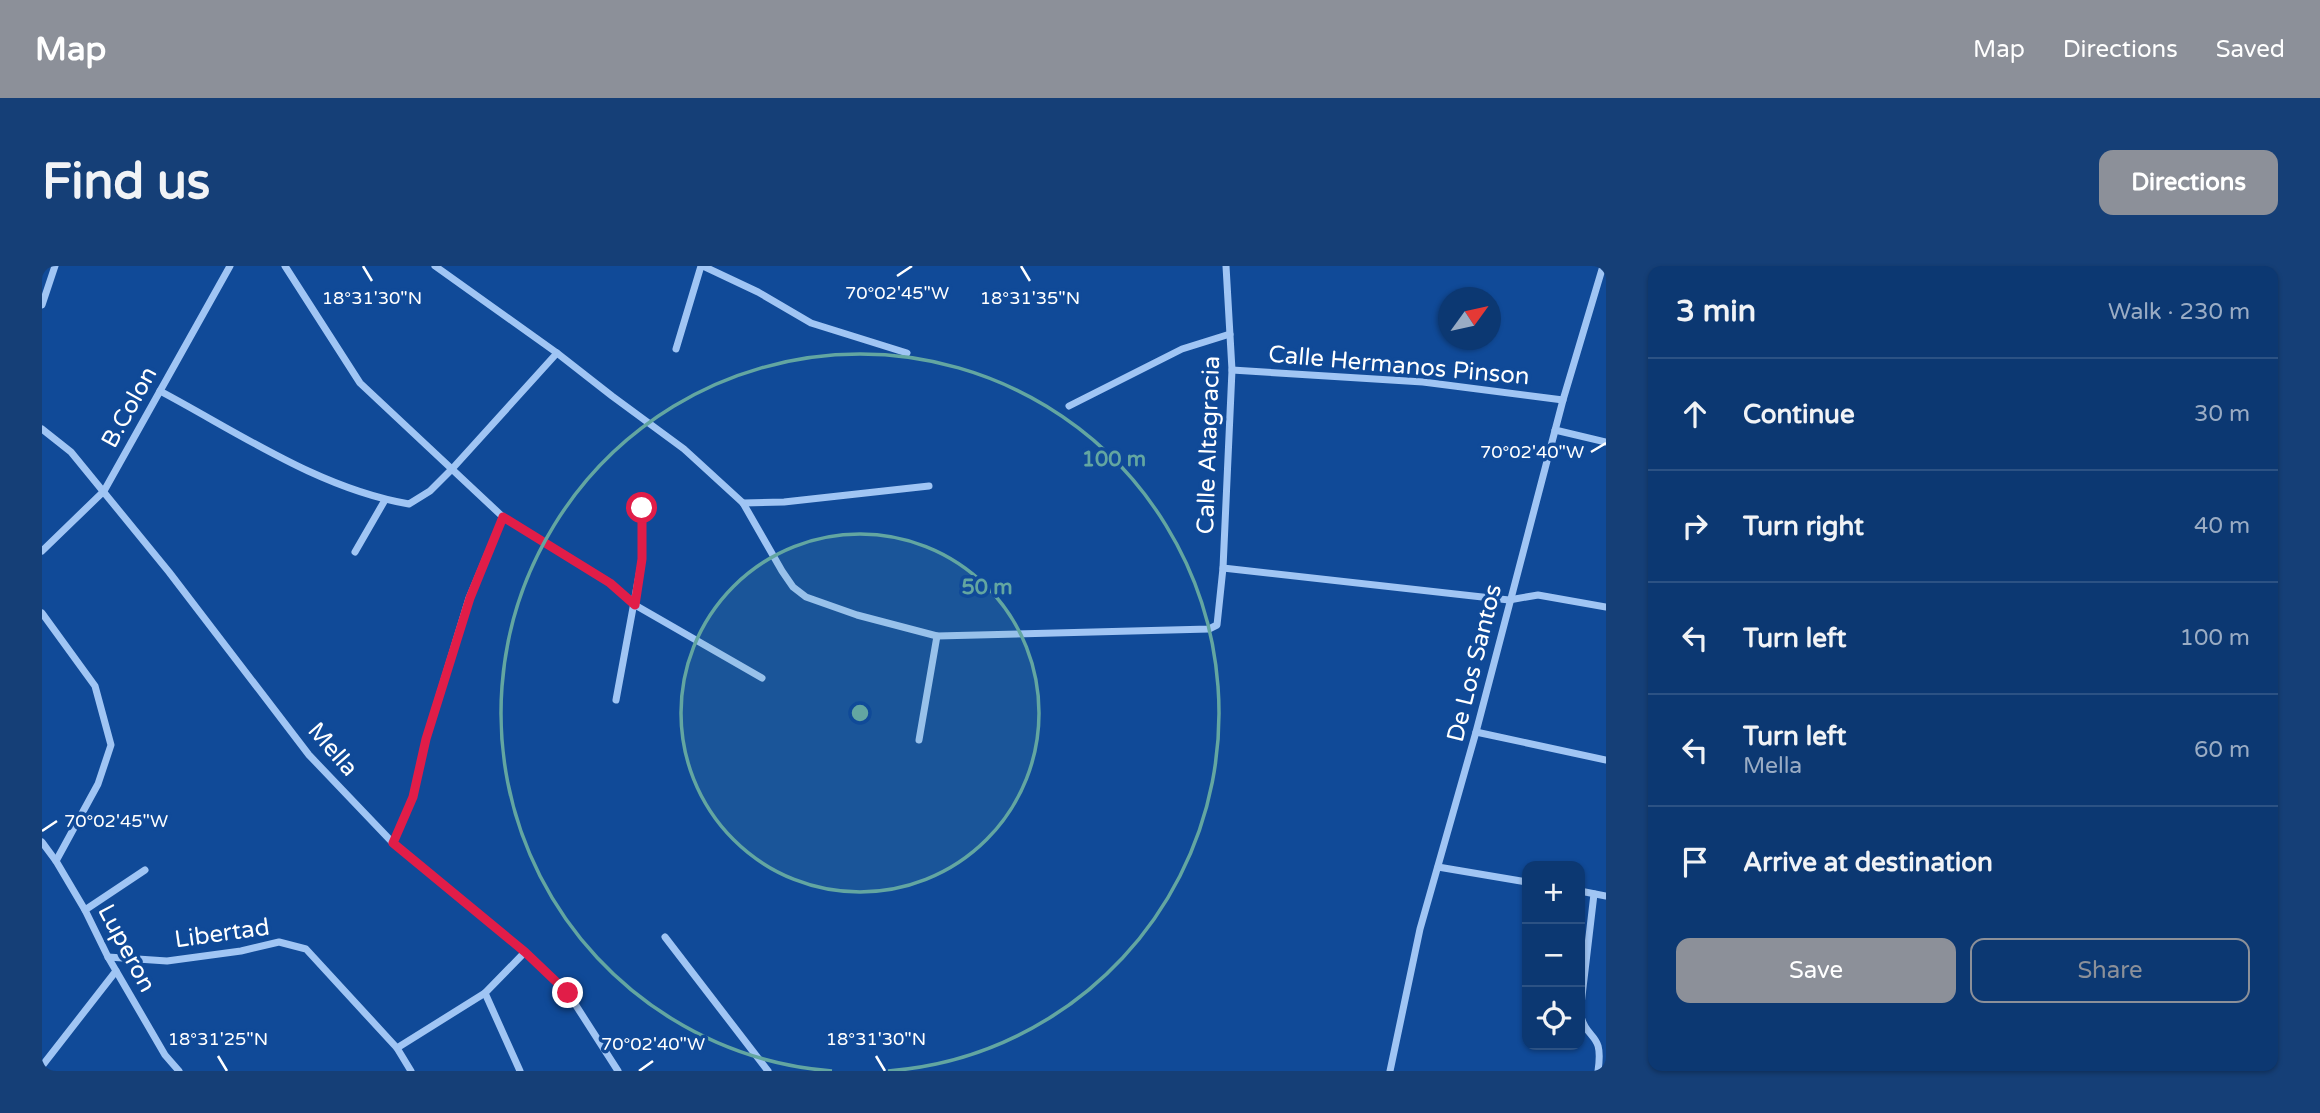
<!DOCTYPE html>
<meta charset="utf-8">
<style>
body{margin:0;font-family:"Varela Round",sans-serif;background:#153f77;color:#f1f3f6}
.controls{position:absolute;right:21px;bottom:21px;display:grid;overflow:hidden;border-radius:14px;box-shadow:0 2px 5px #0004}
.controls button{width:63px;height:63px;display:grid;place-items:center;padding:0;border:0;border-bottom:2px solid #2c5284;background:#0c3872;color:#f1f3f6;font:35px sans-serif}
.compass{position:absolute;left:1396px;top:21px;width:63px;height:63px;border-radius:50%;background:#0c3872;box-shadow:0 2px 5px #0004;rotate:57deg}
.stop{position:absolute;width:21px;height:21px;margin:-16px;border:5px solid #e11d48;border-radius:50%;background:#fff}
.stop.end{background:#e11d48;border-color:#fff;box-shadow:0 2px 7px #0008}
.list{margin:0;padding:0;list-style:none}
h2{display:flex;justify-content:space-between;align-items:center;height:91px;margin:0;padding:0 28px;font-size:30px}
h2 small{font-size:23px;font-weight:400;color:#9aacc4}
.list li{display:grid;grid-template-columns:46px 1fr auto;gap:21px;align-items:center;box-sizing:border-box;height:112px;padding:0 28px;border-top:2px solid #2c5284}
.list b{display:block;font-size:26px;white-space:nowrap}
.list p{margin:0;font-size:23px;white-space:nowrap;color:#9aacc4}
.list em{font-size:23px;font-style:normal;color:#9aacc4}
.actions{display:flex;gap:14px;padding:21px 28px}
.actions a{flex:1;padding:16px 0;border:2px solid #8c9099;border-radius:14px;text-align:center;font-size:24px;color:#8c9099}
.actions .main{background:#8c9099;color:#fff}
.icon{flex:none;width:38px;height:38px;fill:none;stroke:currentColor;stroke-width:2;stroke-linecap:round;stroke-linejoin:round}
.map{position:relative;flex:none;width:1564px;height:805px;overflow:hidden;border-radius:14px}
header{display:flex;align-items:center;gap:42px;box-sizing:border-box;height:98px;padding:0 35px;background:#8c9099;color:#fff}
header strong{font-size:33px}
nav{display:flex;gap:38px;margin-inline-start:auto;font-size:24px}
.intro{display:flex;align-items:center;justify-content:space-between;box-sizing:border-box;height:168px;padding:0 42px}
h1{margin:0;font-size:49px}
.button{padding:18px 32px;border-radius:14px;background:#8c9099;color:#fff;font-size:24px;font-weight:700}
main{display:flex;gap:42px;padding:0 42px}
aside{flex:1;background:#0c3872;border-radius:14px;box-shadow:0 2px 5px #0004}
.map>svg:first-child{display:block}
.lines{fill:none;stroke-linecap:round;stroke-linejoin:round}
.minor{stroke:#a0c5f4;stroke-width:7}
.route{stroke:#e11d48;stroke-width:9}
.ticks{fill:none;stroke:#fff;stroke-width:2.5}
.ring{fill:none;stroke:#63a6a1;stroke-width:3.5}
.labels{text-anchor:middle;stroke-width:7;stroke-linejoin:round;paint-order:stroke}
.street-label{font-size:24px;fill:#fff;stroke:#104a98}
.ticks-label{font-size:18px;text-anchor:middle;fill:#fff;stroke:#104a98;stroke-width:7;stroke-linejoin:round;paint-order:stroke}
.centre{fill:#63a6a1;stroke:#104a98;stroke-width:3.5}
.ring-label{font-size:21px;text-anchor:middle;font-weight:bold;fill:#63a6a1;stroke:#104a98;stroke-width:7;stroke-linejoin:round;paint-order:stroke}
</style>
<header>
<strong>Map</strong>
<nav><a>Map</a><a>Directions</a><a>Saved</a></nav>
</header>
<div class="intro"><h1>Find us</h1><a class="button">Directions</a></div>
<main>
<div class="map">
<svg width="1564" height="805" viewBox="0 0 1564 805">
<rect width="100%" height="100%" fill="#104a98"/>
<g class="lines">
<g class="minor">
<polyline points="243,0 318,117 461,251 568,317 593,339 720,412"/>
<polyline points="393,0 515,87 570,130 642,183 701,237 740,305 751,321 764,331 815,349 895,370 1167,363 1175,359 1181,302 1190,104 1184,0"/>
<polyline points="661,0 716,26 769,57 865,87"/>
<polyline points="0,39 13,0"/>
<polyline points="634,83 659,0"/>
<polyline points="1190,104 1381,116 1521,134"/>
<path d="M 118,125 C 197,167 278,223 367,238 L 388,225 L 410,203 L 515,87"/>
<polyline points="1027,140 1140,83 1188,68"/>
<polyline points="0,163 29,186 127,306 267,489 351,577 483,686 526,727 576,805"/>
<polyline points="1513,164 1564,176"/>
<polyline points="701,237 742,236 887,220"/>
<polyline points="0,285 62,225 188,0"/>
<polyline points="313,286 343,234"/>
<polyline points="1181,302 1467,334 1496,329 1564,341"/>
<polyline points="0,347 53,420 69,479 56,518 14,595"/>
<polyline points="574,434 600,293 600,242"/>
<polyline points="1434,466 1564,494"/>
<polyline points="877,474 895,370"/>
<polyline points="0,576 14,595 43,644 66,691 123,789 137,805"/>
<polyline points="351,577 371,531 384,473 427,332 461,251"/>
<polyline points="1396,601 1485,616"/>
<polyline points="1538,625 1564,630"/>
<path d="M 1552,628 L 1538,747 C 1545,777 1562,764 1556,805"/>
<polyline points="43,644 103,604"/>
<polyline points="623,671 726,805"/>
<polyline points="66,691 125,695 199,685 237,676 264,683 355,782 369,805"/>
<polyline points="443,727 478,805"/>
<polyline points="355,782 443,727 483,686"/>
<polyline points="0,800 74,705"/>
<polyline points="1348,805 1378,663 1434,466 1521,134 1561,0"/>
</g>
</g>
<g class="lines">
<polyline class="route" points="526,727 483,686 351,577 371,531 384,473 428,332 461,251 568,317 593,339 600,293 600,242"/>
</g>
<path class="ticks" d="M 321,0 L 330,15M 979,0 L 988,15M 855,10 L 870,0M 1549,186 L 1564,177M 0,565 L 15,555M 176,790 L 185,805M 834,790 L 843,805M 597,805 L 611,795"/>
<circle cx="818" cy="447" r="179" fill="#63a6a1" fill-opacity=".12"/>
<g class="ring">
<circle cx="818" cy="447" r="179"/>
<path d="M790 805A359 359 0 1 1 846 805"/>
</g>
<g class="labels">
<g class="street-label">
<text transform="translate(1357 99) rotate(5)" y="8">Calle Hermanos Pinson</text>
<text transform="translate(87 141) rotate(-61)" y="8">B.Colon</text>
<text transform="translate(1166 179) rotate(-88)" y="8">Calle Altagracia</text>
<text transform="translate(1432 397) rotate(-76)" y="8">De Los Santos</text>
<text transform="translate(291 483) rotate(49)" y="8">Mella</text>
<text transform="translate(180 667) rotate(-8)" y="8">Libertad</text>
<text transform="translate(85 682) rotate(62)" y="8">Luperon</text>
</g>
</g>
<g class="ticks-label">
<text x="855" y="33">70°02'45"W</text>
<text x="330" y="38">18°31'30"N</text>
<text x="988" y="38">18°31'35"N</text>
<text x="1490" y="192">70°02'40"W</text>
<text x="74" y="561">70°02'45"W</text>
<text x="176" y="779">18°31'25"N</text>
<text x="834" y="779">18°31'30"N</text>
<text x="611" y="784">70°02'40"W</text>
</g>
<circle cx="818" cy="447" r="10" class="centre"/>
<g class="ring-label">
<text x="1072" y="200">100 m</text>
<text x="945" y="328">50 m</text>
</g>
</svg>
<div class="controls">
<button>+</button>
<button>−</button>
<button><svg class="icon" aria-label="locate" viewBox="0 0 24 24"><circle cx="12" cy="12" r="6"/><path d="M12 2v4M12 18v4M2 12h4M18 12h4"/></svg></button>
</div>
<svg class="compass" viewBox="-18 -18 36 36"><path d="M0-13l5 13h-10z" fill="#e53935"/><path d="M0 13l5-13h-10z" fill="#9aacc4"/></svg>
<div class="stop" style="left:600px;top:242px"></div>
<div class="stop end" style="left:526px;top:727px"></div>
</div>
<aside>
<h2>3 min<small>Walk · 230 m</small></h2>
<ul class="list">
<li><svg class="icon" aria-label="ahead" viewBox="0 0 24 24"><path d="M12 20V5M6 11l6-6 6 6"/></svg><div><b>Continue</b></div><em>30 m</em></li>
<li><svg class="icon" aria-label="right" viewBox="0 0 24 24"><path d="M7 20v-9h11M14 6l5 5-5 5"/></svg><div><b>Turn right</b></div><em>40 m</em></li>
<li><svg class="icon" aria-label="left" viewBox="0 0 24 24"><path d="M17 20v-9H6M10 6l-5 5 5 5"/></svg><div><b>Turn left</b></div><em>100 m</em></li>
<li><svg class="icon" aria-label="left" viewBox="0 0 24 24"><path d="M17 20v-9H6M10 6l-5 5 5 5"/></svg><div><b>Turn left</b><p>Mella</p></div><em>60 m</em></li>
<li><svg class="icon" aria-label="arrive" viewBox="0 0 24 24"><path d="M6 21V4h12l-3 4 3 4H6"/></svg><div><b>Arrive at destination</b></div></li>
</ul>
<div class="actions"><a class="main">Save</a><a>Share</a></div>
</aside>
</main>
